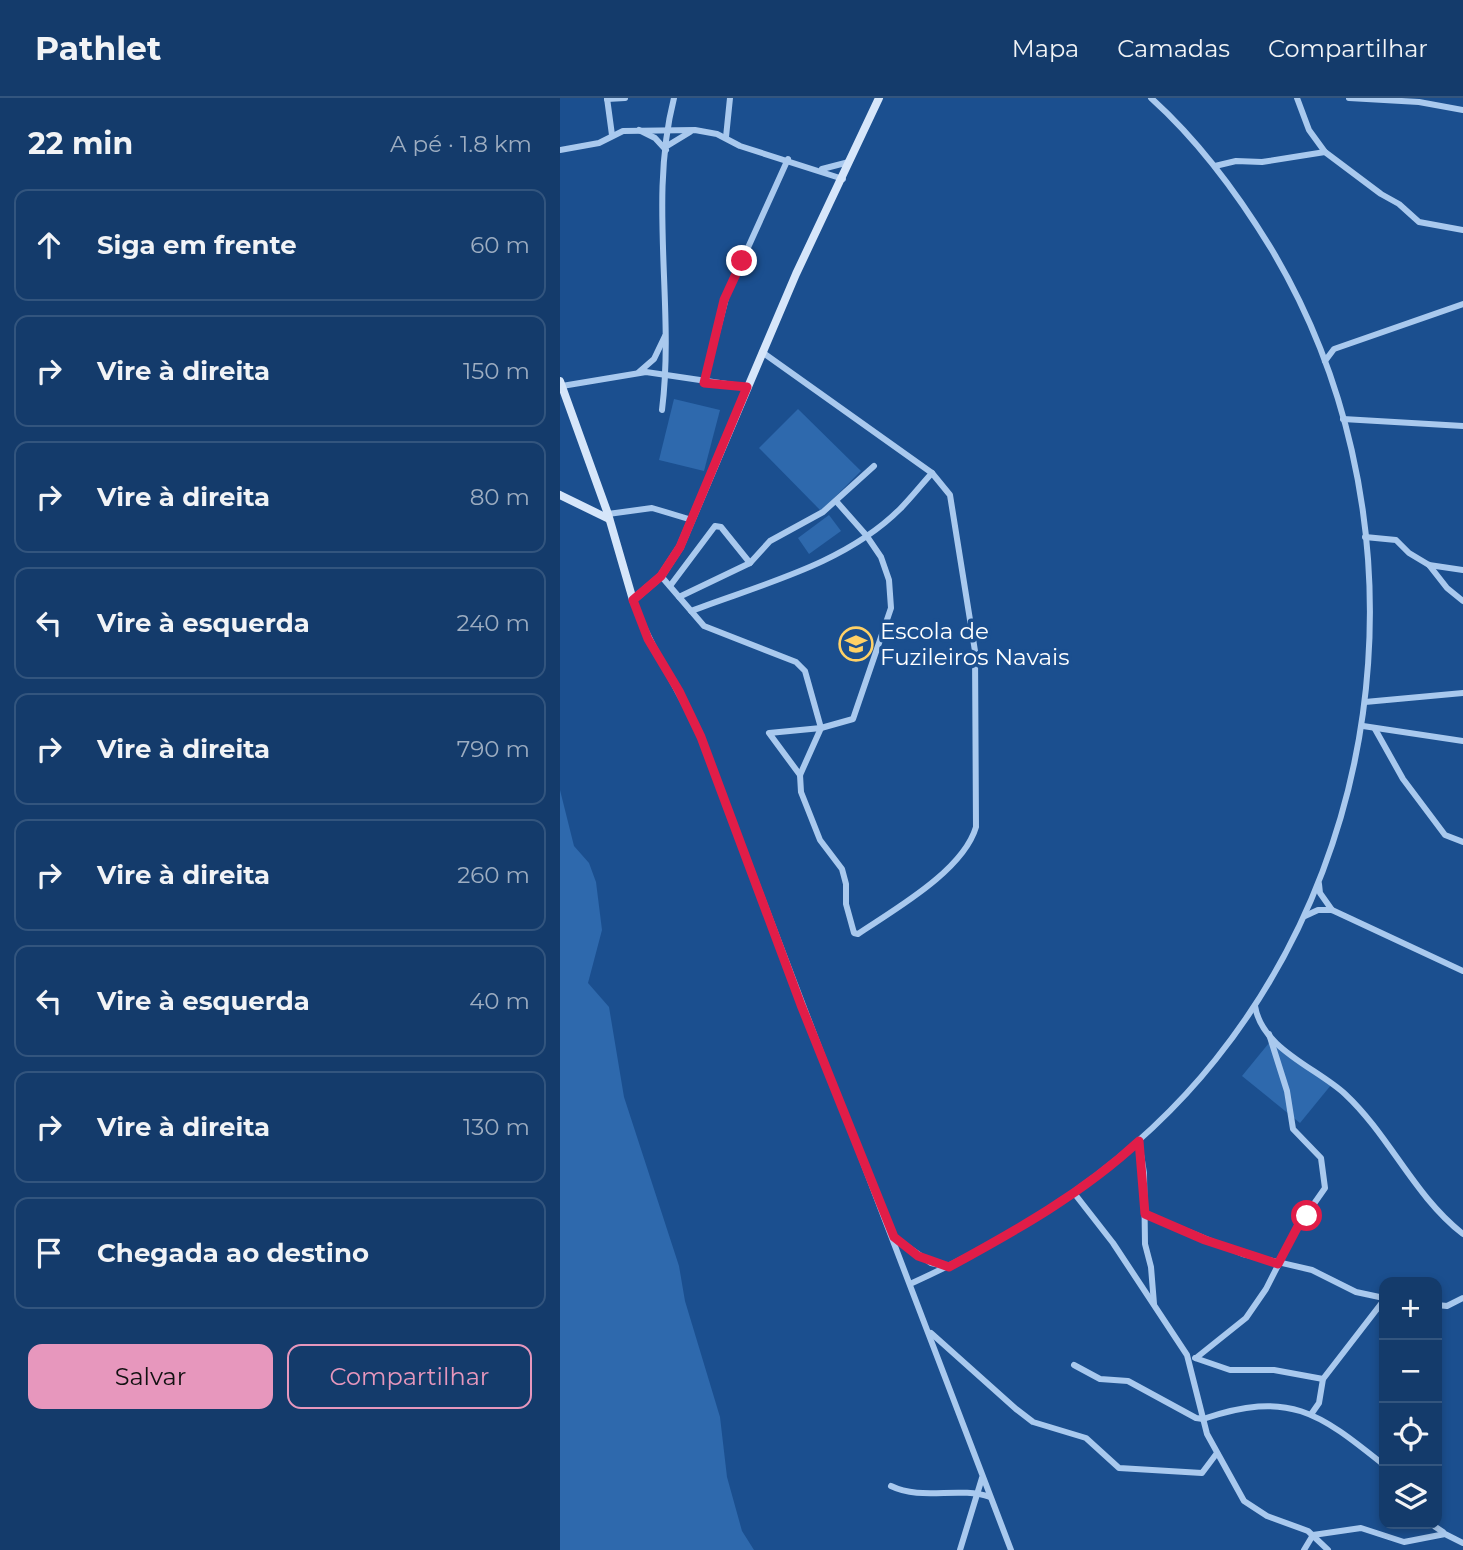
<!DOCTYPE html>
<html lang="pt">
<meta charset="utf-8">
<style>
body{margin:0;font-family:Montserrat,sans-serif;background:#1d4271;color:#f1f3f6}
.controls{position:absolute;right:21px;bottom:21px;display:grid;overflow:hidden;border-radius:14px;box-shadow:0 4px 10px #0003}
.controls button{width:63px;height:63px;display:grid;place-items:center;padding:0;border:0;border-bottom:2px solid #33557e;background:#143b6b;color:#f1f3f6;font:35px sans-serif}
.stop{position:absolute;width:21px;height:21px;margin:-16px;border:5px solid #e11d48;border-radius:50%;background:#fff}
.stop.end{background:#e11d48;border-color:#fff;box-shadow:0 2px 7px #0008}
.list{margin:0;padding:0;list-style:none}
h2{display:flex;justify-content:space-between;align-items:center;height:91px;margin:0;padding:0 28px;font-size:30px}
h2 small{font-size:23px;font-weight:400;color:#9dadc1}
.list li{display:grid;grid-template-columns:46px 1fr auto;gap:21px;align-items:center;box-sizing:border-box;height:112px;margin:0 14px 14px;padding:0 14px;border:2px solid #33557e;border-radius:14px}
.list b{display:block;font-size:26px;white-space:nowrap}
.list em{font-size:23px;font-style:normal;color:#9dadc1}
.actions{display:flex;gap:14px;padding:21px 28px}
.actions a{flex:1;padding:16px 0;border:2px solid #e797bd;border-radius:14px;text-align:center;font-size:24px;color:#e797bd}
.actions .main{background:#e797bd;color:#111}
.icon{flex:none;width:38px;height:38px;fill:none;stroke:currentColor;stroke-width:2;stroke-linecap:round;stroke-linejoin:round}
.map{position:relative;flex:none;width:903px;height:1452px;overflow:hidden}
header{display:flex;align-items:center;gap:42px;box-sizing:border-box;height:98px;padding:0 35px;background:#143b6b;border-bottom:2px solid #33557e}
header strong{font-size:33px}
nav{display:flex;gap:38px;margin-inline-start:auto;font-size:24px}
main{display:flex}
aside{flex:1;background:#143b6b}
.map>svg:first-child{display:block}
.green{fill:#2e69ad}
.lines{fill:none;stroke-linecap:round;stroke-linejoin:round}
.street{stroke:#a9c9ee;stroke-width:6}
.secondary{stroke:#d6e6fa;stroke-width:8}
.route{stroke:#e11d48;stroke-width:9}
.labels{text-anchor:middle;stroke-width:7;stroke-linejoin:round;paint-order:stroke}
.poi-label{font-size:23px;fill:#fff;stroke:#1b4f8f;text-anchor:start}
</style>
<header>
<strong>Pathlet</strong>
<nav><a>Mapa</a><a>Camadas</a><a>Compartilhar</a></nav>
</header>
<main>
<aside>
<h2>22 min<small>A pé · 1.8 km</small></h2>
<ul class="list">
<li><svg class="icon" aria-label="ahead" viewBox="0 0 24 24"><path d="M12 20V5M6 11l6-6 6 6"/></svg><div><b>Siga em frente</b></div><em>60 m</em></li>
<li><svg class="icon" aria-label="right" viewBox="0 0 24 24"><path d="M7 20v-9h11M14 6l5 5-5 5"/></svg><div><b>Vire à direita</b></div><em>150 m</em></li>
<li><svg class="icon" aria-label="right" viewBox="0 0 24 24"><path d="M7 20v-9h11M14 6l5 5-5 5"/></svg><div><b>Vire à direita</b></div><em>80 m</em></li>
<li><svg class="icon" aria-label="left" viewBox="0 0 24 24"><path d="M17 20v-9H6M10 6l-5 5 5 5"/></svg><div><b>Vire à esquerda</b></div><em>240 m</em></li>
<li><svg class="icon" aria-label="right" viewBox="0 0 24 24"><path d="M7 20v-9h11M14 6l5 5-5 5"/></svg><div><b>Vire à direita</b></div><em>790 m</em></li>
<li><svg class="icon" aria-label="right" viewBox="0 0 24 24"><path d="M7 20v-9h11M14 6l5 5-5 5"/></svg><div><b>Vire à direita</b></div><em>260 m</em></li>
<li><svg class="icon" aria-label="left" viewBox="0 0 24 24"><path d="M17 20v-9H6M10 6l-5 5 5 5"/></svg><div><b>Vire à esquerda</b></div><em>40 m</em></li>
<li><svg class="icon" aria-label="right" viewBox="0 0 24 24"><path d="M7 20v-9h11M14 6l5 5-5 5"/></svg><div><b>Vire à direita</b></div><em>130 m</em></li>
<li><svg class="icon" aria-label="arrive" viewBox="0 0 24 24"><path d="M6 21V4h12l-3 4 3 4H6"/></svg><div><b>Chegada ao destino</b></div></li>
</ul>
<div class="actions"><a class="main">Salvar</a><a>Compartilhar</a></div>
</aside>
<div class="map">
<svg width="903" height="1452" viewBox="0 0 903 1452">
<rect width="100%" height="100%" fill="#1b4f8f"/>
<g class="green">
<polygon points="114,301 160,312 144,373 99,362"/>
<polygon points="238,311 301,373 261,413 199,350"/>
<polygon points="269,417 281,433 249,456 238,440"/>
<polygon points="0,692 14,748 29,765 36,784 42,832 28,885 49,909 64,999 119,1168 125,1203 160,1319 167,1379 182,1433 194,1452 0,1452"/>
<polygon points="713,940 771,987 740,1025 682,978"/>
</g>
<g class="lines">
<g class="street">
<polyline points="47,0 52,37"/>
<polyline points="737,0 749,32 765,54"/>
<polyline points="789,0 859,4 903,12"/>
<polyline points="47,1 65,0"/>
<polyline points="79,32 95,40 106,52"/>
<polyline points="166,39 170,0"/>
<polyline points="107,48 130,34"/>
<polyline points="0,52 39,45 63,33 135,32 157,36 180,48 283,81"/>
<polyline points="655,68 676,63 702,64 765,54 821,96 839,106 859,124 903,132"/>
<polyline points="262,71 289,64"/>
<polyline points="765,263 774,251 903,206"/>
<polyline points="79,274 94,261 105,238"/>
<polyline points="144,285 167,196 228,61"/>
<polyline points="2,288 86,274 187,289"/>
<path d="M 102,312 C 115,209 88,102 114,0"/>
<polyline points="783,321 903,328"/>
<polyline points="48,416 92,410 132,422"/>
<polyline points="805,439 836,442 849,455 869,467 903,472"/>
<polyline points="869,467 887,490 903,503"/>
<path d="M 101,478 L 144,528 L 236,564 L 245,573 L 261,630 L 240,677 L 241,694 L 260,742 L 282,771 L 286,786 L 286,806 L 294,835 L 298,836 C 335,811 403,773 416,729 L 415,553 L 390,397 L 372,375 L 202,254"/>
<polyline points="110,488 155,428 161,429 190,465"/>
<polyline points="119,499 190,465 210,443 263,414 314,368"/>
<path d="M 73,502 C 91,551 120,593 141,640 L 451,1452"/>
<path d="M 131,513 C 202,486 285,466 340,411 C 351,400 361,387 372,375"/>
<polyline points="805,604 903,595"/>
<polyline points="803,628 903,643"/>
<polyline points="815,631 843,681 885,737 903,744"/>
<polyline points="240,677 209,635 261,630 293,621 331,510 329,482 321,459 306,437 276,403"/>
<polyline points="759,786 760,795 772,812"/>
<polyline points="745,818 758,812 772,812 903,873"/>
<path d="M 695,908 C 702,951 757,970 785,996 C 830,1038 854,1098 903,1136"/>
<polyline points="579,1044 584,1075 585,1146 591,1169 594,1206"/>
<polyline points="514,1095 553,1145 627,1257 647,1336 684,1403 707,1418 748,1433 768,1452"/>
<polyline points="585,1116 683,1156 752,1172 796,1194 824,1200"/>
<polyline points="335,1140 371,1165 389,1169"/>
<path d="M 350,1186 C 467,1133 575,1063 656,961 C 838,733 861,403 712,152 C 678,96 640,44 591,0"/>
<polyline points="877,1207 887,1208 903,1200"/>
<polyline points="371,1235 456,1311 473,1324 526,1340 559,1370 642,1375 657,1355"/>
<polyline points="635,1260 670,1272 714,1272 763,1281"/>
<polyline points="636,1260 686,1220 706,1191 737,1130 765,1090 761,1060 733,1031 727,993 709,936"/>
<path d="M 514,1267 L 540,1281 L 568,1283 L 636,1320 L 643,1321 C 729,1292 758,1314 824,1367"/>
<polyline points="752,1315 759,1305 763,1281 824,1202"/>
<path d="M 331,1388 C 362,1403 398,1388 430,1399"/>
<polyline points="871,1426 883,1434"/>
<polyline points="400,1452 422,1380"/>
<polyline points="744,1452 753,1437 801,1430 844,1444 885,1436 903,1445"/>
</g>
<g class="secondary">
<polyline points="0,283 48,416 73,502 101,478 120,449 236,176 319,0"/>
<polyline points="0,397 49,421"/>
</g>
</g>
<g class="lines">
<path class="route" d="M 182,163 L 164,202 L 144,285 L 187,289 L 120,449 L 101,478 L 73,502 L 88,541 L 119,593 L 141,639 L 241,907 L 334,1139 L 358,1158 L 389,1169 C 457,1132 523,1095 579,1043 L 585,1116 L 645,1142 L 718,1166 L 737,1130 L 747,1118"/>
</g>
<defs>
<symbol id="school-ring" viewBox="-11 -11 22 22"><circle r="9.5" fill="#1b4f8f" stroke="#ffd166" stroke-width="1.5"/><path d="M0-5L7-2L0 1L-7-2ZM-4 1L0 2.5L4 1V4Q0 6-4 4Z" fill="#ffd166"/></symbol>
</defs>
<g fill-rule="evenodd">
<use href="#school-ring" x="277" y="527" width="38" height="38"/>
</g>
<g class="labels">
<g class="poi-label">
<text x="320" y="541">Escola de<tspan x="320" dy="26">Fuzileiros Navais</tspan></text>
</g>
</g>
</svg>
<div class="controls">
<button>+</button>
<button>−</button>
<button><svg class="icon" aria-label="locate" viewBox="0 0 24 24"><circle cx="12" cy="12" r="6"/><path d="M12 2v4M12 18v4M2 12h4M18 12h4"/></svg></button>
<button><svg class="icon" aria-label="layers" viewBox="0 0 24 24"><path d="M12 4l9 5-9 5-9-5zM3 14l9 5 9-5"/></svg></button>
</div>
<div class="stop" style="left:747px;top:1118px"></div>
<div class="stop end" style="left:182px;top:163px"></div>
</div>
</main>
